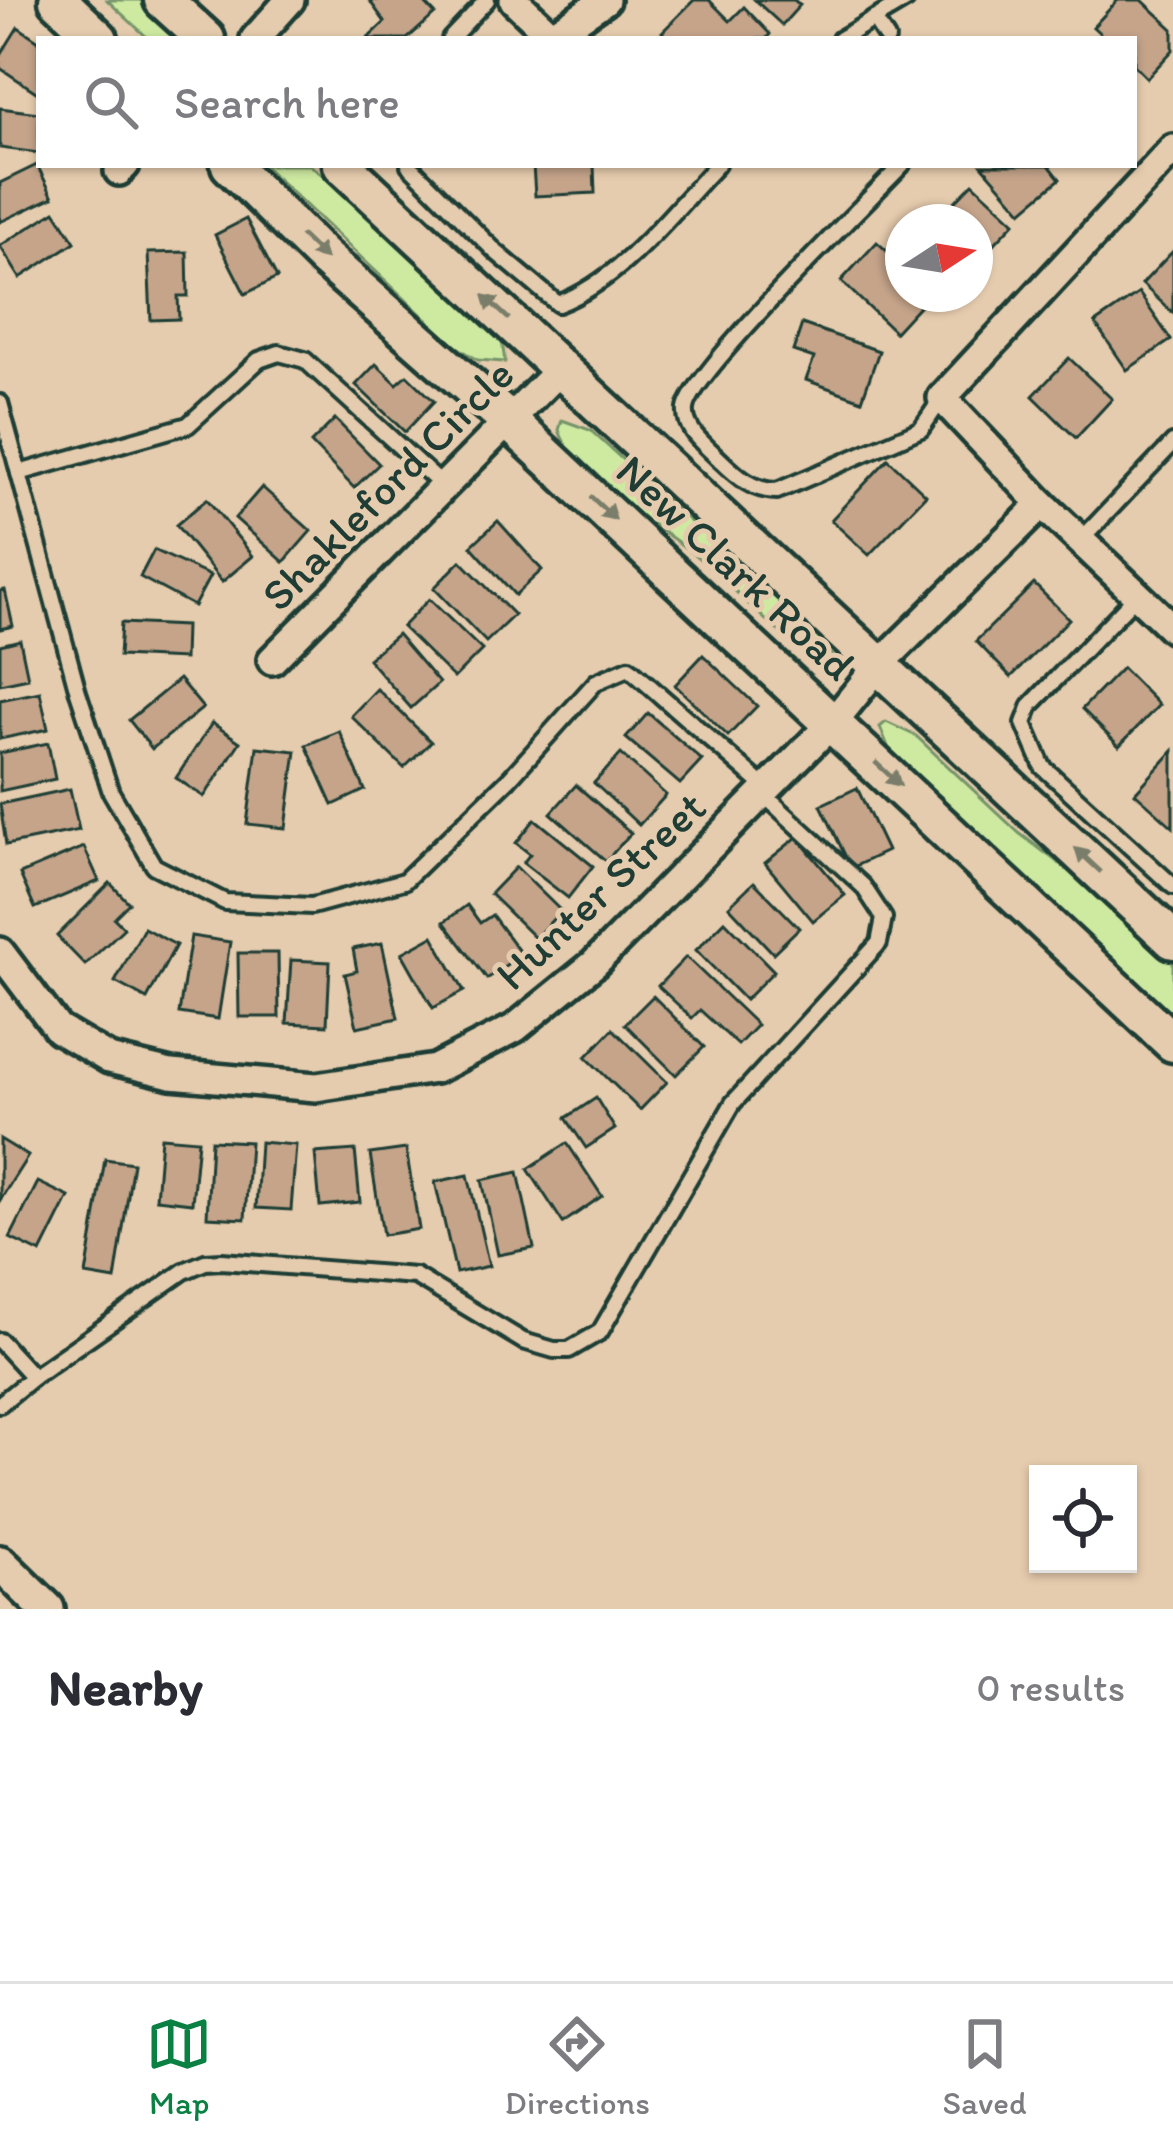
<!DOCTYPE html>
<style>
body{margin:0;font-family:Itim,sans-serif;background:#f7f7f7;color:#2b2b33}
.controls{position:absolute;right:36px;bottom:36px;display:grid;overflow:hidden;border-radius:0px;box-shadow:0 3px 9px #0004}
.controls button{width:108px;height:108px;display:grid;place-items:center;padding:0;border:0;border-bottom:3px solid #e1e1e2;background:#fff;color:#2b2b33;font:60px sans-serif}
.compass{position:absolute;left:885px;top:204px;width:108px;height:108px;border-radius:50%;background:#fff;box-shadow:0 3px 9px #0004;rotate:78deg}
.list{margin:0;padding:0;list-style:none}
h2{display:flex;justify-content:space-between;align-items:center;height:156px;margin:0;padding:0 48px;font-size:51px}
h2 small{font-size:39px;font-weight:400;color:#7c7c81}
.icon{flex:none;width:66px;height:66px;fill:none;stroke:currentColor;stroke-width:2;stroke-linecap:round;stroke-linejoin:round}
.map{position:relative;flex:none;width:1173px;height:1609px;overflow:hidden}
.search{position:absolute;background:#fff;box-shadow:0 3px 9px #0004;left:36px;right:36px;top:36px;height:132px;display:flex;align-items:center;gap:30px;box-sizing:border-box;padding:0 42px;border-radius:0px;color:#7c7c81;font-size:45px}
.sheet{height:372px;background:#fff}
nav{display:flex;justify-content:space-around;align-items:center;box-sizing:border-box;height:168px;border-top:3px solid #e1e1e2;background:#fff;font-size:33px;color:#7c7c81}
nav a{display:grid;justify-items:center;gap:6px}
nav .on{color:#0b8043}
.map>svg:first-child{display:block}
.green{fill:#ceeaa1;stroke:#76946a;stroke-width:3}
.building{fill:#c5a48a;stroke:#1f3d34;stroke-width:3}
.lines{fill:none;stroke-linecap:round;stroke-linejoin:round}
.service-casing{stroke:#1f3d34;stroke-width:22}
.minor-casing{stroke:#1f3d34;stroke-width:36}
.tertiary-casing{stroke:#1f3d34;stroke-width:42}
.secondary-casing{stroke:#1f3d34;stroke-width:45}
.service{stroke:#e6ccae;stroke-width:14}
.minor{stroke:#e6ccae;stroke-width:27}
.tertiary{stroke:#e6ccae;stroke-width:33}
.secondary{stroke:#e6ccae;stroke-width:36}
.oneway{fill:#797d6b}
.labels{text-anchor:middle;stroke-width:10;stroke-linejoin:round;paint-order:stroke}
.street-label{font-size:45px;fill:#1f3d34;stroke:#e6ccae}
</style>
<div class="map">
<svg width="1173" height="1609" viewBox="0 0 1173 1609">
<rect width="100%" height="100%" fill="#e6ccae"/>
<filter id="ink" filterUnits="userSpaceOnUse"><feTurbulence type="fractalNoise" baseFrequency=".00833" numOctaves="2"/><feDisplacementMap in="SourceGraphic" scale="24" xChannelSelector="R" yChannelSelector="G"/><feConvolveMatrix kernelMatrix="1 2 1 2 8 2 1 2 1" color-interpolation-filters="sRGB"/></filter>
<g filter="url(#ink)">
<g class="green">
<polygon points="107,0 152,0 182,39 149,39"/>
<polygon points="263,165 310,165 368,211 501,334 505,362 478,360 454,345"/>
<path d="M 562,420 L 590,430 L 694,525 L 744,557 L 827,642 L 833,658 L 826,660 C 774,639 739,589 695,555 C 652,520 578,484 559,430 Z"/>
<polygon points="886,722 916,736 1019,833 1105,898 1173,960 1173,1022 892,756 880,727"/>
</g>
<g class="building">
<polygon points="369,0 422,0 435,14 407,39 367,39 385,22"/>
<polygon points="694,0 709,0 730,21 744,7 770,34 766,39 668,39 662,32"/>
<polygon points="755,0 794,0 800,5 782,25"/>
<polygon points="1118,0 1142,0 1173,29 1173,50 1147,78 1134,65 1134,39 1106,39 1093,27"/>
<polygon points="18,27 39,41 39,94 0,68 0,56"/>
<polygon points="0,108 39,113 39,153 0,148"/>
<polygon points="37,165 53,197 0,222 0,183"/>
<polygon points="533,165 594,165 595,193 535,196"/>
<polygon points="982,165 1049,165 1060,179 1022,211"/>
<polygon points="973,183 1015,222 979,260 975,256 975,222 937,220"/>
<polygon points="55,211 75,242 20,278 0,246"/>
<polygon points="246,219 277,278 245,294 215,235"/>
<polygon points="877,242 903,266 903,294 930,294 895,332 841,281"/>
<polygon points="1173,251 1173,313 1142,284"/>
<polygon points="187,252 188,296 178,296 179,319 151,320 148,253"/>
<polygon points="1139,293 1171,340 1127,370 1095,323"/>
<polygon points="802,324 879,351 862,400 806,380 814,358 793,351"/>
<polygon points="1069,358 1112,399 1076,438 1033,396"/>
<polygon points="376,364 397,384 407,375 434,401 405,432 356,385"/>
<polygon points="335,419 379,464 354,488 311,443"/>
<polygon points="888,459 926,495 869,555 831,520"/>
<polygon points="262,487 311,531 284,562 235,518"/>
<polygon points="207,499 253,556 222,582 176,525"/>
<polygon points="498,521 542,570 515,595 471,546"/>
<polygon points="154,550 210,576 194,606 140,577"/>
<polygon points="461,561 514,615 486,642 434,588"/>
<polygon points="1034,584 1069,619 1011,677 976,641"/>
<polygon points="5,590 13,626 0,629 0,591"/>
<polygon points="429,599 482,650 454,678 402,627"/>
<polygon points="121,623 185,626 184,659 119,656"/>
<polygon points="397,634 439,683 411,708 368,659"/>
<polygon points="20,640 28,678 0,684 0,645"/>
<polygon points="703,655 757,706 728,736 675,685"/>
<polygon points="1122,668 1159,705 1119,746 1082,709"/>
<polygon points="179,679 203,708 152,749 129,720"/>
<polygon points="377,689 431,742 404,768 351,716"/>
<polygon points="40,692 48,729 0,739 0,700"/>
<polygon points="648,713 702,760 680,784 626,738"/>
<polygon points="212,723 240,742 204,797 176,778"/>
<polygon points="339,731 365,790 333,805 306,745"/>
<polygon points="48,743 55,779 0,791 0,753"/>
<polygon points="257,747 296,751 286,828 247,824"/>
<polygon points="1173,751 1173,827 1135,793"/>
<polygon points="621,754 666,795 639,825 594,783"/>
<polygon points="576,785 631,833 606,861 551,813"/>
<polygon points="857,788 887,851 851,868 821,805"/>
<polygon points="70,789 79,830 6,845 0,804"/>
<polygon points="535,819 593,866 568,898 523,863 530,854 516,843"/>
<polygon points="797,837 845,895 813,921 765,863"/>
<polygon points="84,847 99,881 35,908 20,874"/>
<polygon points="516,867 561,911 535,938 490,894"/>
<polygon points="754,882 799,928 773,953 729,906"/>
<polygon points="110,883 129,903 114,918 124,928 85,965 57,936"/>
<polygon points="467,905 480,923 492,915 521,954 487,979 444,922"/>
<polygon points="725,921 774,971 745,1000 696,950"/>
<polygon points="144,928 176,945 147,999 115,982"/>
<polygon points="191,936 230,942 218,1019 179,1013"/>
<polygon points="433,936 464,991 433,1008 402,953"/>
<polygon points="382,943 398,1018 357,1027 345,974 357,971 353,949"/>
<polygon points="238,953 278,953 279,1017 239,1017"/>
<polygon points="686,957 757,1025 738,1045 700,1010 692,1018 658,986"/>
<polygon points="291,960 330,962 327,1025 287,1023"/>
<polygon points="653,996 704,1047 676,1075 625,1024"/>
<polygon points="613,1029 667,1082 640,1110 586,1057"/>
<polygon points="596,1098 615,1129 586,1148 566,1118"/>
<polygon points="161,1137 198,1140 192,1203 156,1199"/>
<polygon points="0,1139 28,1156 0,1200"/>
<polygon points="211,1140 250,1142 245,1219 207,1217"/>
<polygon points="260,1142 296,1145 291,1210 256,1208"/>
<polygon points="567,1143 602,1196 563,1223 528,1169"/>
<polygon points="406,1149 419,1229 383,1235 370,1154"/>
<polygon points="355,1150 360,1202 320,1206 315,1153"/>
<polygon points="105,1159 133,1163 115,1280 86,1275"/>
<polygon points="518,1172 534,1248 498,1255 482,1180"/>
<polygon points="468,1175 489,1266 456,1273 435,1182"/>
<polygon points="38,1182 69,1197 41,1253 10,1238"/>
</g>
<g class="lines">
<defs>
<g id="service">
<polyline points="874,19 887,39"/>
<polyline points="450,39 487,0"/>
<polyline points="840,39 906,0"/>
<path d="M 409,165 L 496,252 L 558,304 C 624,278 669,215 717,165"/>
<path d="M 902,165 C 867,202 690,374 686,409 C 684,429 703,443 715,455 C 734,473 750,491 777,491 L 921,429 L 942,398"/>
<polyline points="0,403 78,692 111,792 154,866 225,902 312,906 404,881 509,779 596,682 629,668 767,789"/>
<polyline points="19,473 188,425 259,360 279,353 305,360 444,487"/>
<polyline points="1080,541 1173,443"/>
<polyline points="1137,595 1031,705 1024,723 1043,767 1173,886"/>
<polyline points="0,1341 33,1377 184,1271 205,1262 222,1261 415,1276 523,1341 554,1350 569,1350 600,1332 733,1103 879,943 884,918 863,886 762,793"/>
<polyline points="0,1404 33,1377"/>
</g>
<g id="minor">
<polyline points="514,0 552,36 605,0"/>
<polyline points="255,39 290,0"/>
<polyline points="1173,149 942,398 1042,504 1173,629"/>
<polyline points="119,171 125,165"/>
<polyline points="272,660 561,368"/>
<polyline points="0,952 58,1029 109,1059 171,1074 316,1087 435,1069 515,1028 594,964 833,722 879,665 1042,504"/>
</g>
<polyline id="tertiary" points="0,1563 47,1609"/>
<g id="secondary">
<polyline points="58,0 99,39"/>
<polyline points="163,0 206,39"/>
<polyline points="230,165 324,258 509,421 1173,1043"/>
<polyline points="342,165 1173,940"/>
</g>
</defs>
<use href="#service" class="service-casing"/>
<use href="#minor" class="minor-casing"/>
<use href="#tertiary" class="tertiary-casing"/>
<use href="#secondary" class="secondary-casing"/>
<use href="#service" class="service"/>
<use href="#minor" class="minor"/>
<use href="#tertiary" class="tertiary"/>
<use href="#secondary" class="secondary"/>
</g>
<defs><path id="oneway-solid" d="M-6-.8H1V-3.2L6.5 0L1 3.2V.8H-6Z" transform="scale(3)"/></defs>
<g class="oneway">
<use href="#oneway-solid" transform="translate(313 247) rotate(44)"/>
<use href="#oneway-solid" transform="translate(496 307) rotate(-137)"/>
<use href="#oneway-solid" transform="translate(603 508) rotate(43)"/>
<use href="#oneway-solid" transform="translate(888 774) rotate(43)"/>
<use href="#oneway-solid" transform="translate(1088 860) rotate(-137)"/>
</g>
</g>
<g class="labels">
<g class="street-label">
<text transform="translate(387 484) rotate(-45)" y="16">Shakleford Circle</text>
<text transform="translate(736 567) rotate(43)" y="16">New Clark Road</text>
<text transform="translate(600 890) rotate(-43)" y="16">Hunter Street</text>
</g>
</g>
</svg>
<div class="controls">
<button><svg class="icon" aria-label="locate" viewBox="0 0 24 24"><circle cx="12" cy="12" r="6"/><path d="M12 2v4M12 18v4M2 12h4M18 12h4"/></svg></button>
</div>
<svg class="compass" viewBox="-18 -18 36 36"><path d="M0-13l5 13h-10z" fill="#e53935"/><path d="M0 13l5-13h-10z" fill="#7c7c81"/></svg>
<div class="search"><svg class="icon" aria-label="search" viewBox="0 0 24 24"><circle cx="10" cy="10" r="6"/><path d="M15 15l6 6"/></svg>Search here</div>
</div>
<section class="sheet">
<h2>Nearby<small>0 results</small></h2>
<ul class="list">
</ul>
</section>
<nav>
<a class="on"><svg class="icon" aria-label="map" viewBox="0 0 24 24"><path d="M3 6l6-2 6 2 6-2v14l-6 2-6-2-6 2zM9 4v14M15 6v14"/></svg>Map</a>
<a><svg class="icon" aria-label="directions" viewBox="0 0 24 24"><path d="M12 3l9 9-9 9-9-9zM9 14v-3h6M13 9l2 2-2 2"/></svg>Directions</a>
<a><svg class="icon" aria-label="saved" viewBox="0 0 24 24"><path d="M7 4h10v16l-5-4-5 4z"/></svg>Saved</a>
</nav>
